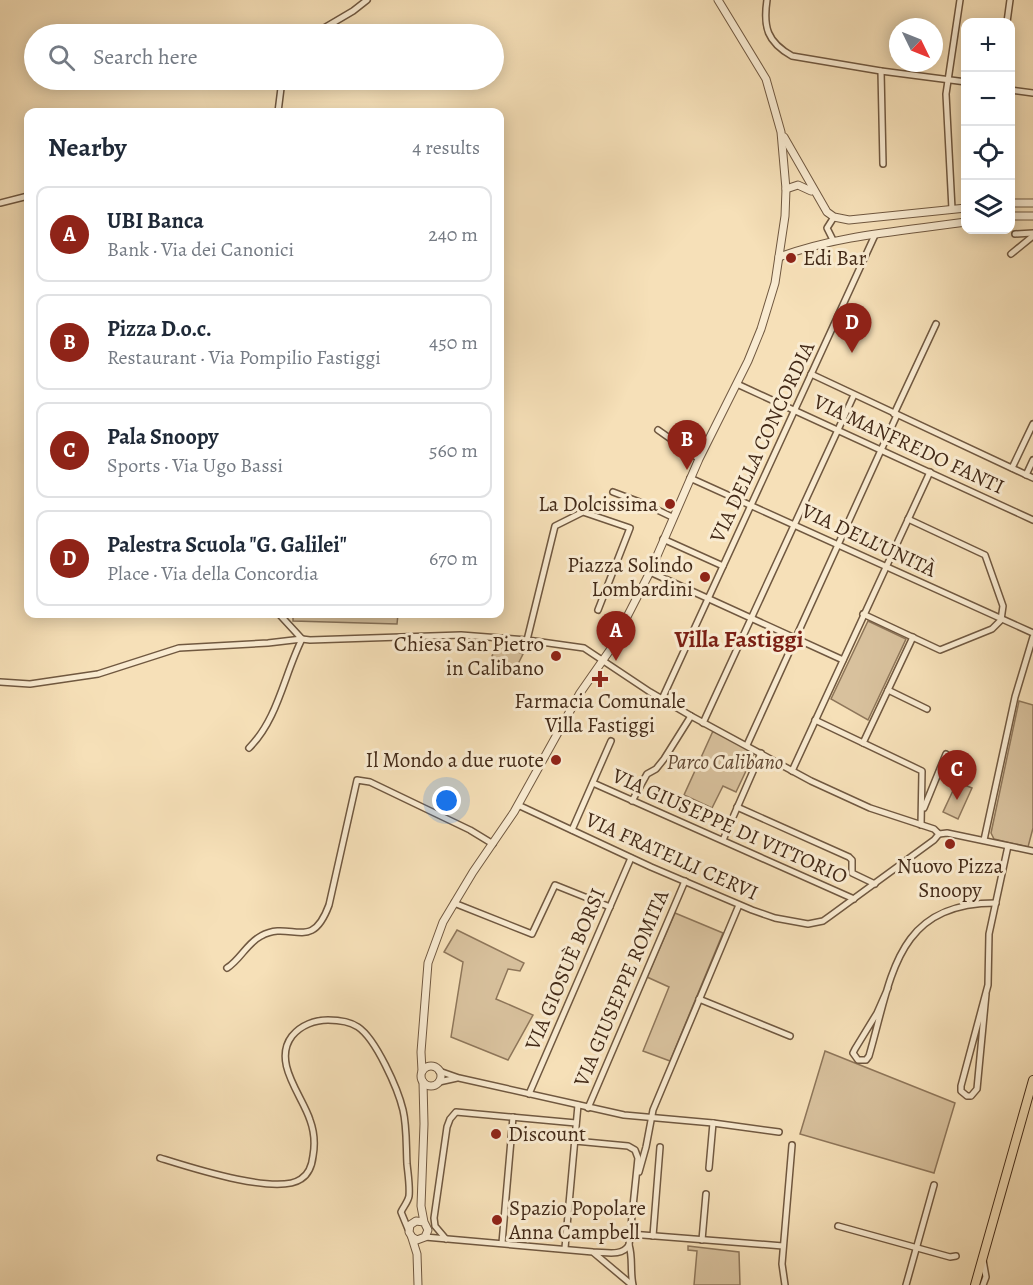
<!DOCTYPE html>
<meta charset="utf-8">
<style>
body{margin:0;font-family:Alegreya,serif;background:#f6f6f7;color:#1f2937}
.controls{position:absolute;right:18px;top:18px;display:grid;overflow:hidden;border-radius:12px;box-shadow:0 3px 15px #0003}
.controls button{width:54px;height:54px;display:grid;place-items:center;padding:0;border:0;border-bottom:2px solid #e0e1e3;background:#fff;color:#1f2937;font:30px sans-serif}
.compass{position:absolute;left:889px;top:18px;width:54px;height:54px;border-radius:50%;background:#fff;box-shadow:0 3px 15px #0003;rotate:133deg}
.you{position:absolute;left:447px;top:801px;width:21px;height:21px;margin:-15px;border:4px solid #fff;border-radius:50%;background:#1a73e8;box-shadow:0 0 0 9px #1a73e833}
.badge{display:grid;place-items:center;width:39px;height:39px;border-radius:50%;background:#8f2418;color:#fff;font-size:20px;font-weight:700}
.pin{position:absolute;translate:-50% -50px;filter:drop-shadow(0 2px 3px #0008)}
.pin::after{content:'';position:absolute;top:32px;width:21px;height:18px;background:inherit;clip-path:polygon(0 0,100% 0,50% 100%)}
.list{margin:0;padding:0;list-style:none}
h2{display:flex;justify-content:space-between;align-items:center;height:78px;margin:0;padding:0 24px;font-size:26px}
h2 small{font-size:20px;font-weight:400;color:#747a83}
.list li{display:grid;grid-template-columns:39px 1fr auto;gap:18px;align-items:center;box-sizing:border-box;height:96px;margin:0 12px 12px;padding:0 12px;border:2px solid #e0e1e3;border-radius:12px}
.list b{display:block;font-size:22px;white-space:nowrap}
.list p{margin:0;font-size:20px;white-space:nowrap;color:#747a83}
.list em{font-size:20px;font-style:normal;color:#747a83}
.icon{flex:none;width:33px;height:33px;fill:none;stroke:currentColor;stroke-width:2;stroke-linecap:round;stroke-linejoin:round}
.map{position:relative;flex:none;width:1033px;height:1285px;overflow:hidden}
.search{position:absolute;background:#fff;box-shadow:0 3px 15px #0003;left:24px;top:24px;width:480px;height:66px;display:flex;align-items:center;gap:15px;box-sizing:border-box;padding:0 21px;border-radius:33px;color:#747a83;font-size:22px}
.panel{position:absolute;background:#fff;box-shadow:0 3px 15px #0003;left:24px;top:108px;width:480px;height:510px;border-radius:12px}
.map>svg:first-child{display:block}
.green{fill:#d8c19d;stroke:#8e765a;stroke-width:1.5}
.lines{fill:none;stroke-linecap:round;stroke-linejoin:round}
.minor-casing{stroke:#705840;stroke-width:8}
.tertiary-casing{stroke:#705840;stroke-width:9}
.primary-casing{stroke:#432a18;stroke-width:10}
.minor{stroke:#f9ebd1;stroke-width:5}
.tertiary{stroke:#f9ebd1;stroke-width:7}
.primary{stroke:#f6e0b8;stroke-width:8}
.poi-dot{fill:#8f2418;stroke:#f9ebd1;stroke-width:2}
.labels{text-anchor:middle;stroke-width:6;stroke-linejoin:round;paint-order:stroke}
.poi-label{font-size:21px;fill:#432a18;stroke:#f9ebd1;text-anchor:end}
.street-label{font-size:21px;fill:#432a18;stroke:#f9ebd1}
.park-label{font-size:21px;font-style:italic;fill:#614833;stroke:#f9ebd1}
.quarter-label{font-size:24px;font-weight:bold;fill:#7a1f14;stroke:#f9ebd1}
</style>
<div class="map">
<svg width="1033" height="1285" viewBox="0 0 1033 1285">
<rect width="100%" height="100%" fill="#f6e0b8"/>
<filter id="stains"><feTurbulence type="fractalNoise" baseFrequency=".00333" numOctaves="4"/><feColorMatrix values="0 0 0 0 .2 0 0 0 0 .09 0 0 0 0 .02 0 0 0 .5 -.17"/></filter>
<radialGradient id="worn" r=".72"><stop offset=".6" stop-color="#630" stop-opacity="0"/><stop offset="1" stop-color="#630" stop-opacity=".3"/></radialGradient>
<g class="green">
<polygon points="293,614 398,614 397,624 293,621"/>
<polygon points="868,621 906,639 868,720 831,699"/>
<polygon points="498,643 523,654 516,668 492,656"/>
<polygon points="1019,701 1033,705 1033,828 1028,847 994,839 991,833"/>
<polygon points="713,731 755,752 736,792 723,786 712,808 684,795"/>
<polygon points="957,782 972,788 958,819 943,812"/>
<polygon points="675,913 723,933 670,1061 643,1051 669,987 647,977"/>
<polygon points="457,930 524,963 520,971 508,969 496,999 533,1015 508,1060 451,1037 463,962 444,952"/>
<polygon points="825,1051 955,1103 934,1173 800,1134"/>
<polygon points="688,1246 739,1252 740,1285 694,1285 697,1251 688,1250"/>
</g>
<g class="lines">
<defs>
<g id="minor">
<path d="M 767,0 C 763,27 767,42 792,56 L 881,71 L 966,82"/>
<polyline points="1007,22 1010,0"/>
<polyline points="314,34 353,11 367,0"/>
<polyline points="881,71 883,164"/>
<polyline points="1010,90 1033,93"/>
<polyline points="278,112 282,80"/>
<polyline points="0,203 28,196"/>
<polyline points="952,209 946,94 960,0"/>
<polyline points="1015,234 1033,233"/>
<polyline points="833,240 827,228 834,217"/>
<polyline points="1011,254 1033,236"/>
<polyline points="811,374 1033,478"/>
<polyline points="737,384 1033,520"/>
<polyline points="894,414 936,324"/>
<polyline points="658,430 699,459"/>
<polyline points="1012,468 1033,424"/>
<polyline points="1026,475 1033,460"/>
<polyline points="690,478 1033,633"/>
<polyline points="613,492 645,504 672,517"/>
<polyline points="663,539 723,566"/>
<polyline points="650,572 843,660"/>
<polyline points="279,614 302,639"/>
<polyline points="863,614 940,650 992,629 1001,620 1003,606 985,555 908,519"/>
<polyline points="527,640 555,526 583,512 630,528 598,610"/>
<polyline points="0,682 30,684 98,674 179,648 268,643 302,639 310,640 461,635 527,640 584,648 650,692 691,716 811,781 870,808 934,829 939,834 947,833 1033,851"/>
<polyline points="888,690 927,709"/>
<polyline points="662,699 875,235"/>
<polyline points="815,720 922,771 921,825"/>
<polyline points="703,723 854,395"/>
<polyline points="863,743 913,637"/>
<polyline points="747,745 897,415"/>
<path d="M 249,748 C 278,719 284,675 302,639"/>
<polyline points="792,771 930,472"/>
<polyline points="593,783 854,899"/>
<polyline points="632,801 647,774 656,769 664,759 691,716"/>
<polyline points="518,805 651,867 752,910 775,918 808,924 823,921 830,916 934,840 939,834"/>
<polyline points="737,807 849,857 852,860 852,873 875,884"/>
<polyline points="924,808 946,754"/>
<polyline points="572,830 611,741"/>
<polyline points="723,840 761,753"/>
<polyline points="984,840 1015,697 1033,637"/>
<polyline points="454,903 532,934 555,885 610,907"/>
<path d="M 227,968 C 240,960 247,943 261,936 C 291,919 311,954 329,905 L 357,780 L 370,782 L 470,830 L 493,844"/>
<path d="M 888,988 L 877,1013 L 855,1049 L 853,1053 L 858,1060 L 866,1060 L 869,1056 C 892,977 895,903 996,903"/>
<polyline points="986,994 977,1089 971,1096 967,1096 961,1091 961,1086 988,985 989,934 1008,846"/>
<polyline points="699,999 790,1036"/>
<polyline points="439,1071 459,1078 624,1115 713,1123 779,1132"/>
<polyline points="439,1082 457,1078"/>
<polyline points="529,1094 631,858"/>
<polyline points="588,1108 685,881"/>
<path d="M 160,1158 C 189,1167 277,1196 301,1179 C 309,1174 312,1165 313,1156 C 315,1145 314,1131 310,1120 C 302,1095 272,1062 292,1036 C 301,1025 315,1020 328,1020 C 339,1020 349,1021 358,1027 C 376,1039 398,1089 403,1110 C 407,1127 406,1146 407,1164 C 408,1174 410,1186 409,1196 C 408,1202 403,1207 401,1212 L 408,1229"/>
<polyline points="709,1168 713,1123"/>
<polyline points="639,1172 646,1147 653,1110 739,905"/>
<polyline points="838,1226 950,1257 956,1256"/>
<polyline points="630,1234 783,1246"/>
<polyline points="653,1236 660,1147"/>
<path d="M 425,1237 L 593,1252 C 605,1252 622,1257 629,1245 L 638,1158 L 635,1150 L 628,1146 L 575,1141"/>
<polyline points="446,1239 435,1226 434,1218 447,1127 450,1119 456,1112 576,1123"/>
<polyline points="702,1240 706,1194"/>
<polyline points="502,1243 513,1117"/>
<path d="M 629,1245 C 633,1257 630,1272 633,1285"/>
<polyline points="565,1248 578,1105"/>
<polyline points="594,1253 632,1285"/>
<polyline points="983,1260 986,1277 983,1285"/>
<polyline points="785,1285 782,1264 792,1145"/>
<polyline points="906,1285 934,1185"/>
</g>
<g id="tertiary">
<polyline points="784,137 827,212 834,217 849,220 966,208"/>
<polyline points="786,189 798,185 811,191"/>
<polyline points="1010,203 1033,203"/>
<polyline points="1010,216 1033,216"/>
<path d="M 779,257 C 838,235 903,231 966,222"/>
<circle cx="431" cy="1076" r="10"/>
<polyline points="422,1071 421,1052 428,963 443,922 473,872 514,812 580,693 610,650 650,572 699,459 748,361 761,329 775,283 785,216 786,189 781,132 766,79 718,0"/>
<polyline points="423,1082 424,1124 421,1206 424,1222 428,1230 425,1237 417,1240 412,1237 409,1232 410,1225 416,1221 424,1222"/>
<polyline points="412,1238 417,1254 418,1285"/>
</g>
<polyline id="primary" points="975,1285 1033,1080"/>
</defs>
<use href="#minor" class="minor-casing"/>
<use href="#tertiary" class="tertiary-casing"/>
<use href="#primary" class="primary-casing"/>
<use href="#minor" class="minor"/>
<use href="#tertiary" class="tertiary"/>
<use href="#primary" class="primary"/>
</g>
<g class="poi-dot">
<circle cx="791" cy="258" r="6"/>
<circle cx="670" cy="504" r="6"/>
<circle cx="705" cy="577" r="6"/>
<circle cx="556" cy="656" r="6"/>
<path d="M597 670h6v6h6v6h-6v6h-6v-6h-6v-6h6z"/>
<circle cx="556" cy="760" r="6"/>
<circle cx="950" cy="844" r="6"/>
<circle cx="496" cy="1134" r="6"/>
<circle cx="497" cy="1220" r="6"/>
</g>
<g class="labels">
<g class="poi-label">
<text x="803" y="265" text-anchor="start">Edi Bar</text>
<text x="658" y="511">La Dolcissima</text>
<text x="693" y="572">Piazza Solindo<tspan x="693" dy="24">Lombardini</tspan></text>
<text x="544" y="651">Chiesa San Pietro<tspan x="544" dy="24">in Calibano</tspan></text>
<text x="600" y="708" text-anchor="middle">Farmacia Comunale<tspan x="600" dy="24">Villa Fastiggi</tspan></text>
<text x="544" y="767">Il Mondo a due ruote</text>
<text x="950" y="873" text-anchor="middle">Nuovo Pizza<tspan x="950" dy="24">Snoopy</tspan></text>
<text x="508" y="1141" text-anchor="start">Discount</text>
<text x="509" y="1215" text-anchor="start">Spazio Popolare<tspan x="509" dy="24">Anna Campbell</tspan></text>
</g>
<g class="street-label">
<text transform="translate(762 442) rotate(-65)" y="7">VIA DELLA CONCORDIA</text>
<text transform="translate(909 444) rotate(25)" y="7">VIA MANFREDO FANTI</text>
<text transform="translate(869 540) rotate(25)" y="7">VIA DELL'UNITÀ</text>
<text transform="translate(730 826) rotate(24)" y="7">VIA GIUSEPPE DI VITTORIO</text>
<text transform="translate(672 856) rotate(24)" y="7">VIA FRATELLI CERVI</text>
<text transform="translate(565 969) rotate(-67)" y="7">VIA GIOSUÈ BORSI</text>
<text transform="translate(621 988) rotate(-67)" y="7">VIA GIUSEPPE ROMITA</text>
</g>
<g class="park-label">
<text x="725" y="769">Parco Calibano</text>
</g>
<g class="quarter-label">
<text x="739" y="647">Villa Fastiggi</text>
</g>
</g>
<rect width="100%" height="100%" filter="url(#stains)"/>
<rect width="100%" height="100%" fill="url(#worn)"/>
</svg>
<div class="controls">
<button>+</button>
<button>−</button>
<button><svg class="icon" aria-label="locate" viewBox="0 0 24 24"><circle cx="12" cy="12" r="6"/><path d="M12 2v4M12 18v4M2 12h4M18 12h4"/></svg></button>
<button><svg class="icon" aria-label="layers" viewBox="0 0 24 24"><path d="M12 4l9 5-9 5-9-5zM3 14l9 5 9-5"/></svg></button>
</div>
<svg class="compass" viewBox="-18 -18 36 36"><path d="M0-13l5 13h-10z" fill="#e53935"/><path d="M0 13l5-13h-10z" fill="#747a83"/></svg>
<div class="you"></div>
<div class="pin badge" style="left:616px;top:661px">A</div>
<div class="pin badge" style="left:687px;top:470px">B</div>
<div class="pin badge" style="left:957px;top:800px">C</div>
<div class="pin badge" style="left:852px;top:353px">D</div>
<div class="search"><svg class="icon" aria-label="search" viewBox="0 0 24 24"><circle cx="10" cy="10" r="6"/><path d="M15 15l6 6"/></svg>Search here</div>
<section class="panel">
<h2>Nearby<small>4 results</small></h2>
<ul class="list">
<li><span class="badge">A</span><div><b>UBI Banca</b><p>Bank · Via dei Canonici</p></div><em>240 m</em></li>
<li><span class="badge">B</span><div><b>Pizza D.o.c.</b><p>Restaurant · Via Pompilio Fastiggi</p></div><em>450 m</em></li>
<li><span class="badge">C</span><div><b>Pala Snoopy</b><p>Sports · Via Ugo Bassi</p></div><em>560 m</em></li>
<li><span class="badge">D</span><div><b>Palestra Scuola &quot;G. Galilei&quot;</b><p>Place · Via della Concordia</p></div><em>670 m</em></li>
</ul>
</section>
</div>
